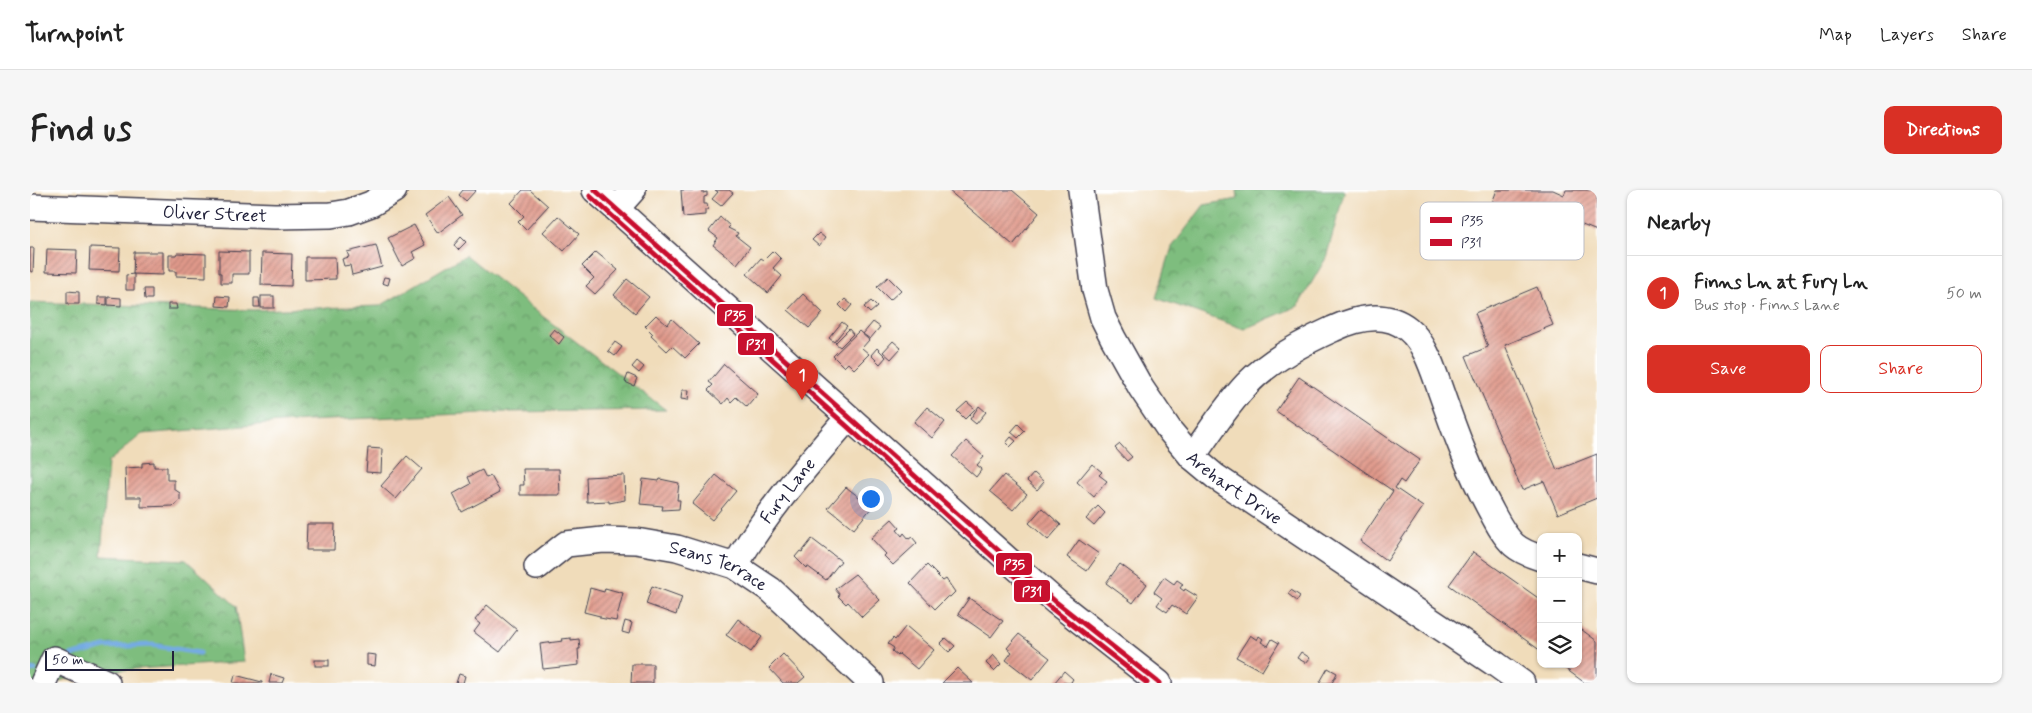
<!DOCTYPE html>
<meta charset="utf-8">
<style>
body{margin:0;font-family:Mynerve,sans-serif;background:#f6f6f6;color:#222}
.controls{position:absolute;right:15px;bottom:15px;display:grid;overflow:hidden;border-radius:10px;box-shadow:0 1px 4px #0004}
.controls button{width:45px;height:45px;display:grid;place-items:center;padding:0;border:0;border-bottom:1px solid #e0e0e0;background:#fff;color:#222;font:25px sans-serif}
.scale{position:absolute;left:15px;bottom:12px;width:129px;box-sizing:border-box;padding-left:5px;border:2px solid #22223b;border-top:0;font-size:14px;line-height:18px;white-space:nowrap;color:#22223b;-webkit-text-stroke:4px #fff;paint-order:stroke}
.you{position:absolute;left:840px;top:308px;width:18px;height:18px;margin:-12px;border:4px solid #fff;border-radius:50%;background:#1a73e8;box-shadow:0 0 0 8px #1a73e833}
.badge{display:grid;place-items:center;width:32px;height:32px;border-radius:50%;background:#d93025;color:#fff;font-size:16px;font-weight:700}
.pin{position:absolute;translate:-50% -41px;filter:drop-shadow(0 1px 2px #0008)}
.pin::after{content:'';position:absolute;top:26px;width:18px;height:15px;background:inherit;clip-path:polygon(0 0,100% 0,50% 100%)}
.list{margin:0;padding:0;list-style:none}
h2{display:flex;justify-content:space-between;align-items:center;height:65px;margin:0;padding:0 20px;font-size:21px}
h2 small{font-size:16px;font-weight:400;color:#767676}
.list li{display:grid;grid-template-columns:32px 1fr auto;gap:15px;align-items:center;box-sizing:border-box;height:75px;padding:0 20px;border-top:1px solid #e0e0e0}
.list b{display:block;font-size:19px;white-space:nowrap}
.list p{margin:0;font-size:16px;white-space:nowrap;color:#767676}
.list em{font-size:16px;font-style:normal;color:#767676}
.actions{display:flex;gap:10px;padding:15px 20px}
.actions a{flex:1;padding:11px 0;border:1px solid #d93025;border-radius:10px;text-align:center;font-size:18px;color:#d93025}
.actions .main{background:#d93025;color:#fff}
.icon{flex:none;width:28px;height:28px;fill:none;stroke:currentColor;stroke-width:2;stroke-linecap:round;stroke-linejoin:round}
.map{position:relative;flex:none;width:1567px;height:493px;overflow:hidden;border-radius:10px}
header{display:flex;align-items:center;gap:30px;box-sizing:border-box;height:70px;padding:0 25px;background:#fff;border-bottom:1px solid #e0e0e0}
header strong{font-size:24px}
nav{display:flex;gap:28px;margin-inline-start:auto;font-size:18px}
.intro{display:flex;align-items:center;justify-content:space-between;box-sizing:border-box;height:120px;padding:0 30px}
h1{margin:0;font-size:35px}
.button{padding:12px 22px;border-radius:10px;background:#d93025;color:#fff;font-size:18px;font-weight:700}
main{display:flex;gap:30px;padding:0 30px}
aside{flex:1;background:#fff;border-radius:10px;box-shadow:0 1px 4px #0004}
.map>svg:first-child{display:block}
.forest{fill:url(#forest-crowns);stroke:#50705c}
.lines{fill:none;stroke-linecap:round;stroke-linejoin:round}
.stream{stroke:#74abe3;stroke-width:5}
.building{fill:url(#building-hatch)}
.minor-casing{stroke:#413e4e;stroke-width:28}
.minor{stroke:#fff;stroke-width:25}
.bus-1-casing{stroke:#fff;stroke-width:9}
.bus-2-casing{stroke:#fff;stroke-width:9}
.bus-1{stroke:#c8102e;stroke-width:5}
.bus-2{stroke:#c8102e;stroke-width:5}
.labels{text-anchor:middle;stroke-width:4.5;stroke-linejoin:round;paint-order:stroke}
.street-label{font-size:18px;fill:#22223b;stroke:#fff}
.key{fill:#fff;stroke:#bdbdc4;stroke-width:1}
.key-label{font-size:14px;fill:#22223b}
.line-badge{stroke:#fff;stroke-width:2}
.badge-label{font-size:14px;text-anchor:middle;font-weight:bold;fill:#fff}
</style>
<header>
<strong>Turnpoint</strong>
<nav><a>Map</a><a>Layers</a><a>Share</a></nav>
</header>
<div class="intro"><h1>Find us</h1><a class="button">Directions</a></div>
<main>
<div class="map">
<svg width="1567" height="493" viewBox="0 0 1567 493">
<defs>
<pattern id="forest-crowns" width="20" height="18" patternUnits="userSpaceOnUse" patternTransform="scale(1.25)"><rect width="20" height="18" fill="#7ebd7e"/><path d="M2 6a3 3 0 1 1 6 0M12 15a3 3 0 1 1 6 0" fill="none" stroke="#679968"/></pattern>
<pattern id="building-hatch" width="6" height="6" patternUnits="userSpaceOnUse" patternTransform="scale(1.25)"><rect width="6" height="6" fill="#e0998a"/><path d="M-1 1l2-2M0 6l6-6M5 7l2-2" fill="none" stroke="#b57c72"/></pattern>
</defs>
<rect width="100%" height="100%" fill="#fff"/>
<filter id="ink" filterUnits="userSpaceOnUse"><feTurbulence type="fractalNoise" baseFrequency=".02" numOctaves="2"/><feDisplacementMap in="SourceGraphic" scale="10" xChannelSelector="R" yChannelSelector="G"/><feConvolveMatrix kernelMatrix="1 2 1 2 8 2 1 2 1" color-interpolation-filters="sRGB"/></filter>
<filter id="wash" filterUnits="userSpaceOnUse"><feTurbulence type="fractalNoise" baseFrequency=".0096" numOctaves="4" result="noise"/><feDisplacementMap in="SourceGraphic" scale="20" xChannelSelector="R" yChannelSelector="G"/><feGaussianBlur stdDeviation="1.12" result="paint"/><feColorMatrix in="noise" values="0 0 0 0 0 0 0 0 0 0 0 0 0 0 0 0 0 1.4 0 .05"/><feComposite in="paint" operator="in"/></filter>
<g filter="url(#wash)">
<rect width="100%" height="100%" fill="#f0dcba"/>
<g class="forest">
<polygon points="1207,0 1314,0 1314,3 1296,68 1268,116 1214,139 1126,108 1142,57 1174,15 1208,9"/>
<polygon points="436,65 511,125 636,220 476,222 276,231 112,244 78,272 71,366 156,370 206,416 214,472 59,482 23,493 0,493 0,112 223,120 350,116"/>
</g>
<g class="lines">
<g class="stream">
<polyline points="40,466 75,457 122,455 169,463"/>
<polyline points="0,481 5,480"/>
</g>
</g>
<g id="blocks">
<g class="building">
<polygon points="433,0 446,0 436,11 429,5"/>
<polygon points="493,0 500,0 518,16 496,40 488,32 494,26 481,13"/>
<polygon points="651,0 673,0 673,3 677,2 677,6 674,7 674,14 677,14 678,20 675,20 675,25 653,27"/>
<polygon points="685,0 699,0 703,3 691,16 682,9 688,2"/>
<polygon points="918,0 982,0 1009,23 983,55"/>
<polygon points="1467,0 1523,0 1534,5 1536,0 1567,0 1567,41 1530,26 1522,44 1460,18"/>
<polygon points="419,7 432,25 408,43 395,25"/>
<polygon points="528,26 549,44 534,61 513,42"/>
<polygon points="690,27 700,36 698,38 708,43 706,46 720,57 707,74 683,55 688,48 679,41"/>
<polygon points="384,35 395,55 382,62 386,68 372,76 358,48"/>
<polygon points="789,43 795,48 789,56 782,50"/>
<polygon points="431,47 436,52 428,60 424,55"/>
<polygon points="346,55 352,77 322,85 320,75 314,76 312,69 319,67 317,62"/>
<polygon points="60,57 90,58 89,81 59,80"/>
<polygon points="0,58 4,58 3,82 0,81"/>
<polygon points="17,59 47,60 46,83 16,82"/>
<polygon points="189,61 219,62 219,84 202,84 202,93 191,93 191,83 189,83"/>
<polygon points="743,61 751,69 743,78 752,86 738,103 717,84 731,68 734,70"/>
<polygon points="104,62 133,62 133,85 103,84"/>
<polygon points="566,62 588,80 565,104 556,96 564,88 552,76"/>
<polygon points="147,63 176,64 176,87 146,86 146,81 139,81 139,65 146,65"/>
<polygon points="232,63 262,64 261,96 231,95"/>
<polygon points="275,67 305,67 306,89 275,90"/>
<polygon points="104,84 104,100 96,100 96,85"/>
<polygon points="354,87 360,88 358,95 352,93"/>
<polygon points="858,87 871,100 860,110 847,97"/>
<polygon points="597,89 619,107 605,123 584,105"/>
<polygon points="1507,97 1523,135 1475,155 1527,280 1567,264 1567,308 1528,324 1514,291 1492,300 1436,166 1458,157 1445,123"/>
<polygon points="114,99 122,99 122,109 115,109"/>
<polygon points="37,101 49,102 49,114 37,114"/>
<polygon points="773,104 793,123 779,138 758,120"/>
<polygon points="187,106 200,107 199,117 186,116"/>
<rect x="231" y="106" width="13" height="12"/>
<polygon points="68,107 77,107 77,115 68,114"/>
<polygon points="78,107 91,108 91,116 78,115"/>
<polygon points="224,108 229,108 230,117 224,117"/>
<polygon points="815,109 822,115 816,122 809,115"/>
<polygon points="841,111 847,117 840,123 834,117"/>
<polygon points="138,114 146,114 147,119 138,119"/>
<polygon points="626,125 637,135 642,129 669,154 655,168 642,156 637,161 621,146 623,144 615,136"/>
<polygon points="812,132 817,136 804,152 799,148"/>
<polygon points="843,132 850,137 840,149 833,144"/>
<polygon points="524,139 534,147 529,154 519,145"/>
<polygon points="819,139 823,144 810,157 805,153"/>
<polygon points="829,141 839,150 832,158 839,164 824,179 818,173 814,177 803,166"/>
<polygon points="863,151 871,158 861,169 853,162"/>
<polygon points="585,152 592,157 585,166 578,161"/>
<polygon points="847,158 856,167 850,174 841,165"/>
<polygon points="607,171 614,177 609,183 602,177"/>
<polygon points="694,174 728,204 717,217 706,207 701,212 698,208 693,214 678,200 683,195 679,192"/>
<polygon points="598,184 607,188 604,196 595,192"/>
<polygon points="1269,187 1390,270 1374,293 1370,290 1365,298 1393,317 1357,371 1330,351 1363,301 1246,221"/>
<polygon points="652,200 659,200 658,210 651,209"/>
<polygon points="937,212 945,219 935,229 927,221"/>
<polygon points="949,216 956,222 946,234 940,229"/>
<polygon points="897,217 915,232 902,248 884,232"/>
<polygon points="988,234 995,241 988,248 981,242"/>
<polygon points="981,247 986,251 980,257 976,253"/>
<polygon points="936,251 954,267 947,275 952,279 946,287 922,266"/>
<polygon points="1090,254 1102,267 1097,271 1085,258"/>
<polygon points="338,258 352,259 351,283 336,282"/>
<polygon points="377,266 392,279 366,309 351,296"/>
<polygon points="124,272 124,277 137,277 137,290 144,290 144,299 150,303 150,310 143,316 111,317 111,307 96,307 95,278 112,277 112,273"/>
<polygon points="1062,274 1072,282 1069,285 1077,291 1064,307 1047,292"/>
<polygon points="493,279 529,279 530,305 490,305 490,295 494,295"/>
<polygon points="452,280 456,288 461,286 470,302 432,322 423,304 441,294 438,287"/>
<polygon points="1004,283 1014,292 1007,300 997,291"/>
<polygon points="594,285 595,310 579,313 579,311 557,312 556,287"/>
<polygon points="686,285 706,301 682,330 662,314"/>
<polygon points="974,285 997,304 983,320 960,301"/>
<polygon points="613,289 629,291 630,289 649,293 647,310 650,310 649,319 632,320 633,316 610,314"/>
<polygon points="816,297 842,317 824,339 798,318"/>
<polygon points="1068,316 1075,323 1064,336 1056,329"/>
<polygon points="1012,318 1031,335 1018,350 999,333"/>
<polygon points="862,329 870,338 867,340 872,346 874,343 879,349 882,347 887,353 863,375 854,366 856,364 841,348"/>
<polygon points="277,334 305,334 304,360 276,360"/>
<polygon points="782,349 811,371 796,390 777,376 776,378 765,367 770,361 772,362"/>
<polygon points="1049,350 1069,364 1057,381 1037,367"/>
<polygon points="1443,362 1511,410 1511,461 1419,395"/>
<polygon points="1090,374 1117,394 1103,413 1076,393"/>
<polygon points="897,375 913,391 916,389 925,402 920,407 918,406 905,419 880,393"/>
<polygon points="825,384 850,410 832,427 818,412 816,414 808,406 810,405 805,399"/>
<polygon points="1134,387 1144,394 1147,390 1153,394 1150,398 1154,401 1155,399 1168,407 1156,424 1142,415 1137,422 1127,415 1132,408 1124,402"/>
<polygon points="622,396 652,407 646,425 616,414"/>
<polygon points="560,398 574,402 575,398 593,403 586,431 570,428 570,426 554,422"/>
<polygon points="1261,400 1270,406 1267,411 1258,404"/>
<polygon points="939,408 973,431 961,447 928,424"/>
<polygon points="457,415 487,440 470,462 444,442 450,434 445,430"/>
<polygon points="708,429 732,447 721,462 696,445"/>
<polygon points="595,431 602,433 599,444 592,442"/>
<polygon points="876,436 904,460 887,479 869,464 868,466 862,461 864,458 858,454 863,448 865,450"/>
<polygon points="1548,437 1567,451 1567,493 1555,493 1529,474 1548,474"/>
<polygon points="989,444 1020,468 1002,490 976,470 982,462 977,458"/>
<polygon points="1220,445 1227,450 1229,446 1233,449 1231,452 1238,456 1242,449 1249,453 1232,481 1206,467"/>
<polygon points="541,448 541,450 549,449 550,459 548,459 549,475 513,479 510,454 533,451 532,449"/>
<polygon points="916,448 925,456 919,462 910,454"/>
<polygon points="1271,462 1280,468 1276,473 1267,468"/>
<polygon points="337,464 346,465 345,476 337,475"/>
<polygon points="753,464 775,487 768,493 753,493 739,478"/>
<polygon points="963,465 971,474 964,481 956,473"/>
<rect x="285" y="470" width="14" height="6"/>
<polygon points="602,474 623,474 623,493 601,493"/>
<polygon points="927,478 943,493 912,493"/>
<polygon points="1298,478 1307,483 1302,493 1292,493 1290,492"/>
<polygon points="1034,481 1043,489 1041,492 1042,493 1024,493"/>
<polygon points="241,484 254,488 252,493 239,493"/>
<polygon points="429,484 435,486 433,493 426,493"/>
<polygon points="205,485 232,492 232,493 203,493"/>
</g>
</g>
</g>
<g filter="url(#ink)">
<use href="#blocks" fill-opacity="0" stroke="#413e4e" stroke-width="1"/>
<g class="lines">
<g class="minor-casing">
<g id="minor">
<polyline points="565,0 978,370 1026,412 1129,493"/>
<path id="s1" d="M1051 0 1065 100 1073 128 1083 148 1111 198 1140 241 1162 267 1186 287 1467 475 1492 493"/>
<path id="s2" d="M0 17 245 26 301 25 319 22 341 14 364 0"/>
<polyline points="587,18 603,0"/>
<path d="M1162 267C1180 242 1196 216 1217 194 1239 171 1274 152 1303 139 1326 128 1356 121 1378 139 1396 154 1403 180 1411 202 1425 242 1439 280 1459 317 1466 330 1473 345 1484 355 1492 362 1501 365 1511 368"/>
<path id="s3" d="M705 376C736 322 777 275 818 228"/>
<polyline points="1548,376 1567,381"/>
<path id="s4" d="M507 377 536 354 573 350 606 351 647 358 705 376 741 400 841 493"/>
<polyline points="13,493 24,469 77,493"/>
</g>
</g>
<use href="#minor" class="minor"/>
<g class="bus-1-casing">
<polyline id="bus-1" points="565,0 1026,412 1129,493"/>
</g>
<g class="bus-2-casing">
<polyline id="bus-2" points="560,6 973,376 1021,418 1117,493"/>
</g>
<use href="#bus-1" class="bus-1"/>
<use href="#bus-2" class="bus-2"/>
</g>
</g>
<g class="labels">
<g class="street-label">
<text dy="6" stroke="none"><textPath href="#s2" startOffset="185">Oliver Street</textPath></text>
<text dy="6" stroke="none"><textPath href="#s1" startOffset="348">Arehart Drive</textPath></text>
<text dy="6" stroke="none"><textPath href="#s3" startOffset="92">Fury Lane</textPath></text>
<text dy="6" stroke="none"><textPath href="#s4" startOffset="194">Seans Terrace</textPath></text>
</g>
</g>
<rect x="1390" y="12" width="164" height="58" rx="8" class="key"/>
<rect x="1400" y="27" width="22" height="6" fill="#c8102e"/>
<rect x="1400" y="49" width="22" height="7" fill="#c8102e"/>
<g class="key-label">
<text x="1431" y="35">P35</text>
<text x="1431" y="57">P31</text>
</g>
<g class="line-badge">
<rect x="686" y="113" width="38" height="24" rx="5" fill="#c8102e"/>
<rect x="707" y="142" width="38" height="24" rx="5" fill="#c8102e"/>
<rect x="965" y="362" width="38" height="24" rx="5" fill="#c8102e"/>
<rect x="983" y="389" width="38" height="24" rx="5" fill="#c8102e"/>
</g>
<g class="badge-label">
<text x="705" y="130">P35</text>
<text x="726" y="159">P31</text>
<text x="984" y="379">P35</text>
<text x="1002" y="406">P31</text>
</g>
</svg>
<div class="controls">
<button>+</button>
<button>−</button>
<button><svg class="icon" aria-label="layers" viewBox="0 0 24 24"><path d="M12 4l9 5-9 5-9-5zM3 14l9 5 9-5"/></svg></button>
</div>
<div class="scale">50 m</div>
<div class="you"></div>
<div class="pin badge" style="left:772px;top:210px">1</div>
</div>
<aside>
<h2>Nearby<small></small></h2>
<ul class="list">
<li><span class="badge">1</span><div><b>Finns Ln at Fury Ln</b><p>Bus stop · Finns Lane</p></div><em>50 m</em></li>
</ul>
<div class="actions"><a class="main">Save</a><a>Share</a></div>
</aside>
</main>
